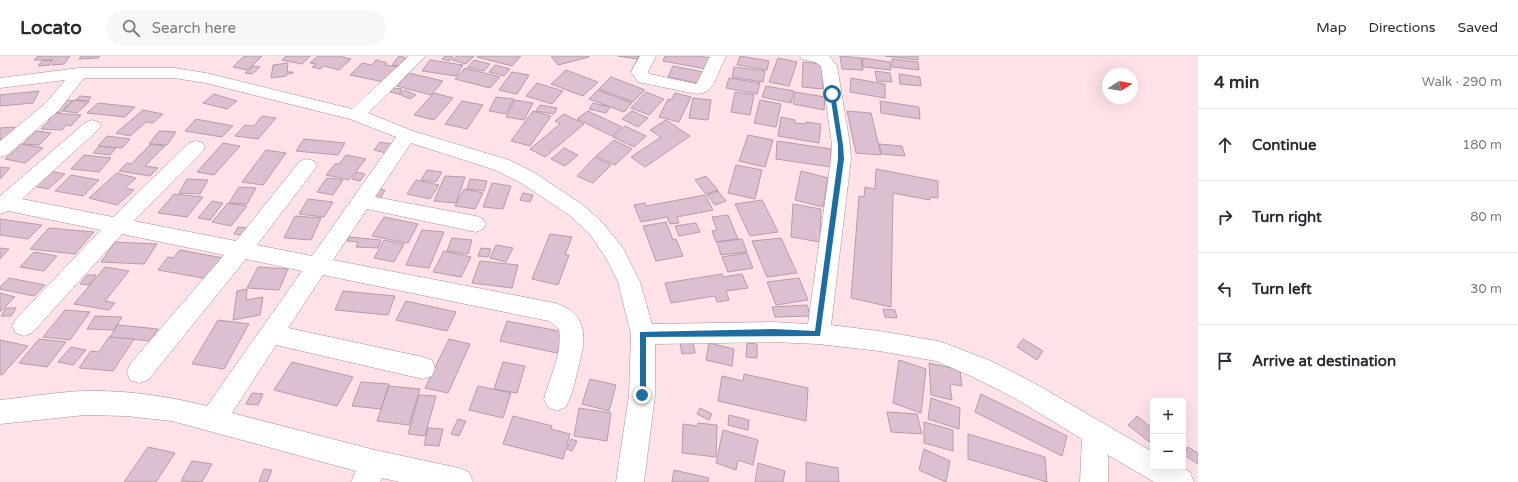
<!DOCTYPE html>
<meta charset="utf-8">
<style>
body{margin:0;font-family:"Varela Round",sans-serif;background:#f7f7f7;color:#2b2b33}
.controls{position:absolute;right:12px;bottom:12px;display:grid;overflow:hidden;border-radius:4px;box-shadow:0 4px 16px #0002}
.controls button{width:36px;height:36px;display:grid;place-items:center;padding:0;border:0;border-bottom:1px solid #e1e1e2;background:#fff;color:#2b2b33;font:20px sans-serif}
.compass{position:absolute;left:1102px;top:12px;width:36px;height:36px;border-radius:50%;background:#fff;box-shadow:0 4px 16px #0002;rotate:79deg}
.stop{position:absolute;width:12px;height:12px;margin:-9px;border:3px solid #1f6da0;border-radius:50%;background:#fff}
.stop.end{background:#1f6da0;border-color:#fff;box-shadow:0 1px 4px #0008}
.list{margin:0;padding:0;list-style:none}
h2{display:flex;justify-content:space-between;align-items:center;height:52px;margin:0;padding:0 16px;font-size:17px}
h2 small{font-size:13px;font-weight:400;color:#7c7c81}
.list li{display:grid;grid-template-columns:26px 1fr auto;gap:12px;align-items:center;box-sizing:border-box;height:72px;padding:0 16px;border-top:1px solid #e1e1e2}
.list b{display:block;font-size:15px;white-space:nowrap}
.list em{font-size:13px;font-style:normal;color:#7c7c81}
.icon{flex:none;width:22px;height:22px;fill:none;stroke:currentColor;stroke-width:2;stroke-linecap:round;stroke-linejoin:round}
.map{position:relative;flex:none;width:1198px;height:426px;overflow:hidden}
header{display:flex;align-items:center;gap:24px;box-sizing:border-box;height:56px;padding:0 20px;background:#fff;border-bottom:1px solid #e1e1e2}
header strong{font-size:19px}
nav{display:flex;gap:22px;margin-inline-start:auto;font-size:14px}
.search{width:280px;height:36px;background:#f7f7f7;display:flex;align-items:center;gap:10px;box-sizing:border-box;padding:0 14px;border-radius:22px;color:#7c7c81;font-size:15px}
main{display:flex}
aside{flex:1;background:#fff}
.map>svg:first-child{display:block}
.building{fill:#dcc0d1;stroke:#b69bab}
.lines{fill:none;stroke-linecap:round;stroke-linejoin:round}
.minor-casing{stroke:#ad8e93;stroke-width:1}
.minor{fill:#fff;fill-rule:evenodd}
.route{fill:#1f6da0}
</style>
<header>
<strong>Locato</strong>
<div class="search"><svg class="icon" aria-label="search" viewBox="0 0 24 24"><circle cx="10" cy="10" r="6"/><path d="M15 15l6 6"/></svg>Search here</div>
<nav><a>Map</a><a>Directions</a><a>Saved</a></nav>
</header>
<main>
<div class="map">
<svg width="1198" height="426" viewBox="0 0 1198 426">
<rect width="100%" height="100%" fill="#fee2e7"/>
<g class="building">
<polygon points="38,0 57,0 53,4 34,4"/>
<polygon points="59,0 70,0 64,8 52,9"/>
<polygon points="81,0 100,0 98,2 79,3"/>
<polygon points="244,0 262,0 248,14 233,11"/>
<polygon points="286,0 310,0 302,8 282,4"/>
<polygon points="318,0 338,0 351,3 339,14 324,10 320,13 312,11 316,8 310,7"/>
<polygon points="399,0 406,2 399,10 392,9"/>
<polygon points="445,0 450,0 453,1 449,5 442,3"/>
<polygon points="457,0 474,0 466,8 452,4"/>
<polygon points="478,0 521,0 512,10 477,1"/>
<polygon points="551,0 589,0 589,1 558,9"/>
<polygon points="618,0 639,0 637,3"/>
<polygon points="665,0 699,0 710,2 706,13 663,5"/>
<polygon points="740,0 769,5 767,14 737,9"/>
<polygon points="840,0 861,2 863,14 842,13"/>
<polygon points="885,0 918,0 918,4"/>
<polygon points="778,2 797,6 789,30 769,26"/>
<polygon points="862,2 890,6 891,14 863,11"/>
<polygon points="892,3 918,6 919,14 892,11"/>
<polygon points="53,4 50,9 38,10 42,5"/>
<polygon points="376,4 387,7 385,9 398,11 384,26 350,19 362,7 372,9"/>
<polygon points="430,4 463,9 456,20 422,15"/>
<polygon points="474,4 490,8 484,15 468,11"/>
<polygon points="803,6 822,8 823,33 802,31"/>
<polygon points="288,7 287,16 293,16 293,17 287,18 286,20 271,22 273,9"/>
<polygon points="495,9 510,13 504,20 489,16"/>
<polygon points="253,10 260,11 252,18 245,17"/>
<polygon points="673,10 703,16 698,27 668,21"/>
<polygon points="734,11 765,15 763,26 732,21"/>
<polygon points="465,12 500,21 490,32 455,23"/>
<polygon points="566,14 598,26 583,40 551,28"/>
<polygon points="875,15 890,17 892,26 877,25"/>
<polygon points="512,16 529,19 517,38 499,34"/>
<polygon points="409,17 443,25 431,39 397,30"/>
<polygon points="899,18 920,21 921,30 900,28"/>
<polygon points="611,21 645,34 633,46 599,33"/>
<polygon points="729,22 760,27 757,38 726,32"/>
<polygon points="851,22 885,28 885,42 850,36"/>
<polygon points="537,27 563,35 552,48 526,40"/>
<polygon points="766,30 794,35 791,47 762,41"/>
<polygon points="393,32 402,33 399,38 390,36"/>
<polygon points="405,34 416,39 410,43 399,38"/>
<polygon points="598,34 632,47 624,56 589,43"/>
<polygon points="39,35 33,47 0,50 0,39"/>
<polygon points="646,36 664,43 649,59 631,52"/>
<polygon points="735,36 754,39 750,59 731,56"/>
<polygon points="795,36 825,41 824,54 793,48"/>
<polygon points="434,37 453,42 434,64 414,59"/>
<polygon points="675,37 691,41 679,66 659,61 668,43 671,44"/>
<polygon points="214,38 237,45 227,53 203,47"/>
<polygon points="80,40 91,41 88,45 76,44"/>
<polygon points="496,41 514,43 506,58 489,55"/>
<polygon points="693,42 711,44 708,64 689,62"/>
<polygon points="65,44 73,45 60,57 51,55"/>
<polygon points="74,44 89,46 77,57 63,55"/>
<polygon points="515,44 533,47 524,64 506,61"/>
<polygon points="760,44 781,48 776,71 754,67"/>
<polygon points="462,45 483,49 467,73 445,68"/>
<polygon points="880,45 919,51 920,63 881,57"/>
<polygon points="98,47 135,51 125,61 87,57"/>
<polygon points="593,47 610,51 606,57 589,53"/>
<polygon points="540,49 557,52 554,58 536,55"/>
<polygon points="143,54 163,58 153,67 146,66 130,80 116,77"/>
<polygon points="533,55 551,60 530,90 511,85"/>
<polygon points="588,55 622,71 612,80 577,63"/>
<polygon points="632,55 648,62 638,71 622,63"/>
<polygon points="847,55 871,57 881,99 856,97"/>
<polygon points="51,57 81,59 71,70 66,69 62,74 41,73 50,64 45,63"/>
<polygon points="564,58 584,68 545,101 530,93 560,68 555,65"/>
<polygon points="262,60 276,62 258,83 235,80 245,69 254,70"/>
<polygon points="781,61 795,64 795,67 806,68 806,66 821,68 819,87 778,80"/>
<polygon points="196,63 233,70 222,81 185,75"/>
<polygon points="666,64 690,80 645,111 631,101 661,81 650,74"/>
<polygon points="625,70 646,80 634,91 613,81"/>
<polygon points="15,71 7,83 0,84 0,72"/>
<polygon points="36,75 51,77 39,89 23,88"/>
<polygon points="159,75 176,76 167,89 149,88"/>
<polygon points="748,79 773,84 765,111 739,105"/>
<polygon points="107,80 130,83 122,92 98,90"/>
<polygon points="304,83 345,87 338,99 296,95"/>
<polygon points="614,84 632,93 615,109 596,100"/>
<polygon points="777,85 831,93 831,111 776,103"/>
<polygon points="380,86 392,88 386,97 374,94"/>
<polygon points="223,87 240,90 214,119 197,116"/>
<polygon points="22,88 43,92 25,107 5,103"/>
<polygon points="151,88 165,90 145,110 158,112 150,120 119,115 127,107 131,108"/>
<polygon points="879,88 902,90 905,100 882,98"/>
<polygon points="99,90 116,92 110,99 93,97"/>
<polygon points="564,92 578,99 565,110 551,103"/>
<polygon points="266,94 286,97 263,129 242,126"/>
<polygon points="84,99 111,102 99,116 71,113"/>
<polygon points="346,99 366,103 349,124 326,119 335,108 339,108"/>
<polygon points="595,101 611,109 593,127 577,120"/>
<polygon points="736,109 762,114 755,143 728,137"/>
<polygon points="0,111 10,112 0,123"/>
<polygon points="876,113 938,125 938,142 930,141 930,144 893,137 891,251 851,242 859,140 864,141 865,131 875,133"/>
<polygon points="427,114 442,116 436,126 421,124"/>
<polygon points="50,115 65,118 48,133 33,130"/>
<polygon points="801,115 828,122 823,151 795,144"/>
<polygon points="357,116 365,118 360,125 352,123"/>
<polygon points="117,117 136,122 125,132 134,134 117,149 89,142"/>
<polygon points="71,119 99,124 83,140 55,135"/>
<polygon points="445,120 465,121 456,147 434,145"/>
<polygon points="706,120 718,134 706,138 695,124"/>
<polygon points="327,122 343,124 333,139 317,136"/>
<polygon points="187,123 208,124 200,138 179,137"/>
<polygon points="470,123 487,125 484,135 467,133"/>
<polygon points="416,124 439,129 430,143 407,138"/>
<polygon points="492,127 511,130 503,153 483,151"/>
<polygon points="239,131 256,132 247,148 229,147"/>
<polygon points="379,133 385,134 380,143 374,142"/>
<polygon points="464,133 483,137 475,153 455,150"/>
<polygon points="718,135 726,145 715,149 707,139"/>
<polygon points="523,137 533,139 530,146 520,144"/>
<polygon points="174,138 203,141 187,161 158,157"/>
<polygon points="705,139 713,154 677,161 679,167 670,168 667,161 641,166 634,149 645,147 646,150"/>
<polygon points="308,143 333,146 324,161 299,158"/>
<polygon points="762,144 778,176 750,180 735,148"/>
<polygon points="212,145 223,147 210,164 198,162"/>
<polygon points="228,147 247,150 231,170 212,166"/>
<polygon points="793,148 821,153 820,186 791,181"/>
<polygon points="728,159 738,183 716,186 712,175 717,174 712,161"/>
<polygon points="295,160 321,162 311,184 284,182"/>
<polygon points="384,161 418,168 408,187 372,180"/>
<polygon points="0,163 42,169 28,183 0,179"/>
<polygon points="666,166 673,184 676,183 683,200 656,205 643,170"/>
<polygon points="696,167 700,176 679,180 675,170"/>
<polygon points="238,171 247,172 242,179 234,178"/>
<polygon points="49,172 94,176 75,198 30,193"/>
<polygon points="422,174 444,176 429,212 406,209"/>
<polygon points="550,178 572,181 565,199 569,199 558,229 532,223"/>
<polygon points="349,181 381,184 378,192 356,191 358,186 347,185"/>
<polygon points="452,182 472,184 468,198 447,195"/>
<polygon points="781,182 797,217 767,221 752,185"/>
<polygon points="742,183 747,196 721,199 717,186"/>
<polygon points="384,184 404,188 394,206 374,202"/>
<polygon points="115,186 157,188 144,208 101,206"/>
<polygon points="496,189 513,192 506,206 490,202"/>
<polygon points="0,192 9,193 0,203"/>
<polygon points="481,192 491,193 488,201 478,200"/>
<polygon points="180,194 223,202 208,223 158,214 168,201 173,202"/>
<polygon points="444,195 471,201 461,221 433,216"/>
<polygon points="34,196 57,200 44,215 20,211"/>
<polygon points="747,197 753,212 728,216 722,201"/>
<polygon points="480,205 518,209 512,232 472,227"/>
<polygon points="105,211 129,215 105,245 115,247 109,254 74,248"/>
<polygon points="258,211 288,213 279,234 247,232"/>
<polygon points="722,218 723,221 742,218 748,232 726,235 729,244 717,246 715,240 671,247 665,227"/>
<polygon points="87,219 96,219 89,229 80,228"/>
<polygon points="9,222 45,229 34,240 0,233 0,231"/>
<polygon points="799,222 808,244 776,249 767,226"/>
<polygon points="247,233 246,244 263,241 260,259 233,264 237,235"/>
<polygon points="343,235 395,240 388,259 335,254"/>
<polygon points="0,237 15,241 0,256"/>
<polygon points="406,245 456,256 447,275 396,264"/>
<polygon points="807,249 811,260 775,261 772,251"/>
<polygon points="6,252 16,252 11,260 1,260"/>
<polygon points="883,253 895,254 897,262 885,261"/>
<polygon points="65,254 90,256 70,284 43,281"/>
<polygon points="95,260 122,261 114,274 87,273"/>
<polygon points="218,264 249,268 224,313 192,308"/>
<polygon points="507,265 564,276 557,297 500,285"/>
<polygon points="118,269 158,273 150,285 110,281"/>
<polygon points="109,281 134,283 113,315 79,312 91,295 99,296"/>
<polygon points="39,283 66,286 47,311 19,307"/>
<polygon points="449,283 470,288 448,337 425,332"/>
<polygon points="1023,283 1043,295 1037,304 1017,291"/>
<polygon points="0,284 28,290 2,319 0,318"/>
<polygon points="693,286 695,297 682,298 680,287"/>
<polygon points="709,287 734,293 732,310 706,304"/>
<polygon points="747,287 757,288 757,302 746,301"/>
<polygon points="71,291 86,294 73,309 58,306"/>
<polygon points="899,304 926,313 921,357 893,347"/>
<polygon points="292,306 353,321 337,350 274,334"/>
<polygon points="503,306 525,310 517,337 494,333"/>
<polygon points="929,307 960,314 962,330 950,328 952,344 931,339"/>
<polygon points="744,318 808,332 806,365 718,345 722,320 743,325"/>
<polygon points="590,323 616,329 609,355 582,348"/>
<polygon points="361,326 389,328 381,353 352,350"/>
<polygon points="389,330 420,333 409,369 377,365"/>
<polygon points="478,330 511,337 503,362 469,354"/>
<polygon points="252,337 263,338 258,349 246,348"/>
<polygon points="981,338 1067,380 1062,400 975,356"/>
<polygon points="419,339 436,340 425,380 408,378"/>
<polygon points="931,342 960,352 959,373 928,363"/>
<polygon points="579,352 611,357 607,385 574,380"/>
<polygon points="700,352 712,358 709,364 697,358"/>
<polygon points="887,356 917,358 922,378 891,376"/>
<polygon points="729,359 749,364 748,374 728,369"/>
<polygon points="513,360 552,370 551,373 570,378 563,403 503,388"/>
<polygon points="1137,360 1153,373 1152,388 1128,369"/>
<polygon points="458,363 466,365 459,380 451,378"/>
<polygon points="924,366 953,374 953,395 924,387"/>
<polygon points="698,367 717,369 716,401 682,397 683,368 698,370"/>
<polygon points="428,372 443,373 439,390 424,389"/>
<polygon points="723,374 758,384 753,409 738,404 736,414 716,407"/>
<polygon points="968,378 1045,401 1047,426 968,403"/>
<polygon points="571,383 577,385 572,395 567,393"/>
<polygon points="148,391 175,397 156,426 124,426"/>
<polygon points="1188,391 1198,397 1198,408 1184,399"/>
<polygon points="924,393 950,405 946,426 919,414"/>
<polygon points="192,405 212,408 202,426 181,425"/>
<polygon points="806,406 838,412 839,426 806,426"/>
<polygon points="758,407 785,415 783,426 755,426"/>
<polygon points="264,413 272,414 267,426 259,426"/>
<polygon points="674,414 709,422 708,426 672,426"/>
</g>
<g class="lines">
<g class="minor-casing">
<g id="minor">
<path d="M409 0H426L368 57 413 75 509 104 535 117 583 149 603 167 623 192 640 226 652 268 773 266 808 268 831 103 832 89 821 10 815 6 802 3 800 0H829L837 10 850 89 851 103 831 269 879 275 938 285 947 288 991 305 1034 327 1153 396V411H1180L1190 416 1194 426H1154L1108 399V426H1080L1082 383 1016 343 973 321 936 305 879 295 818 288 773 286 655 288V339L644 426H616L629 339 631 278 618 226 606 202 589 177 569 159 521 127 495 114 411 87 375 141 476 160 483 163 486 168 483 173 476 176 367 153 333 204 555 247C590 259 586 283 578 313 575 326 572 339 566 351L557 355 548 351 544 343C550 321 563 296 559 273L549 265 323 219 288 272 423 301 432 304 435 312 432 320 423 323 276 289 232 357 375 394 459 412 469 416 473 426H400L382 422 380 426H351L356 415 172 365 126 360 85 359 0 368V344C28 341 57 336 85 335 126 334 167 340 207 350L302 215 246 203 148 324 139 327 130 324 127 316 130 308 224 199 122 178 32 277 24 280 16 277 12 270 16 263 101 174 8 155 0 158V140L86 66 92 64 98 66 101 70 98 74 22 143 113 161 189 87 196 85 203 87 205 91 203 95 134 165 236 185 300 105 307 103 314 105 317 110 257 189 312 200 396 81 350 63 206 27 174 22H84L59 54 7 99 0 101V85L47 46 65 24 0 32V22L79 12H174L206 17 352 53Z"/>
<polygon points="640,0 656,0 648,16 650,18 696,28 698,25 710,0 726,0 714,27 708,35 703,37 697,38 638,26 631,16"/>
</g>
</g>
<use href="#minor" class="minor"/>
</g>
<polygon class="route" points="832,36 835,38 843,89 844,103 820,280 646,281 646,339 642,342 640,341 640,276 773,273 815,275 838,103 838,89 830,38"/>
</svg>
<div class="controls">
<button>+</button>
<button>−</button>
</div>
<svg class="compass" viewBox="-18 -18 36 36"><path d="M0-13l5 13h-10z" fill="#e53935"/><path d="M0 13l5-13h-10z" fill="#7c7c81"/></svg>
<div class="stop" style="left:832px;top:38px"></div>
<div class="stop end" style="left:642px;top:339px"></div>
</div>
<aside>
<h2>4 min<small>Walk · 290 m</small></h2>
<ul class="list">
<li><svg class="icon" aria-label="ahead" viewBox="0 0 24 24"><path d="M12 20V5M6 11l6-6 6 6"/></svg><div><b>Continue</b></div><em>180 m</em></li>
<li><svg class="icon" aria-label="right" viewBox="0 0 24 24"><path d="M7 20v-9h11M14 6l5 5-5 5"/></svg><div><b>Turn right</b></div><em>80 m</em></li>
<li><svg class="icon" aria-label="left" viewBox="0 0 24 24"><path d="M17 20v-9H6M10 6l-5 5 5 5"/></svg><div><b>Turn left</b></div><em>30 m</em></li>
<li><svg class="icon" aria-label="arrive" viewBox="0 0 24 24"><path d="M6 21V4h12l-3 4 3 4H6"/></svg><div><b>Arrive at destination</b></div></li>
</ul>
</aside>
</main>
